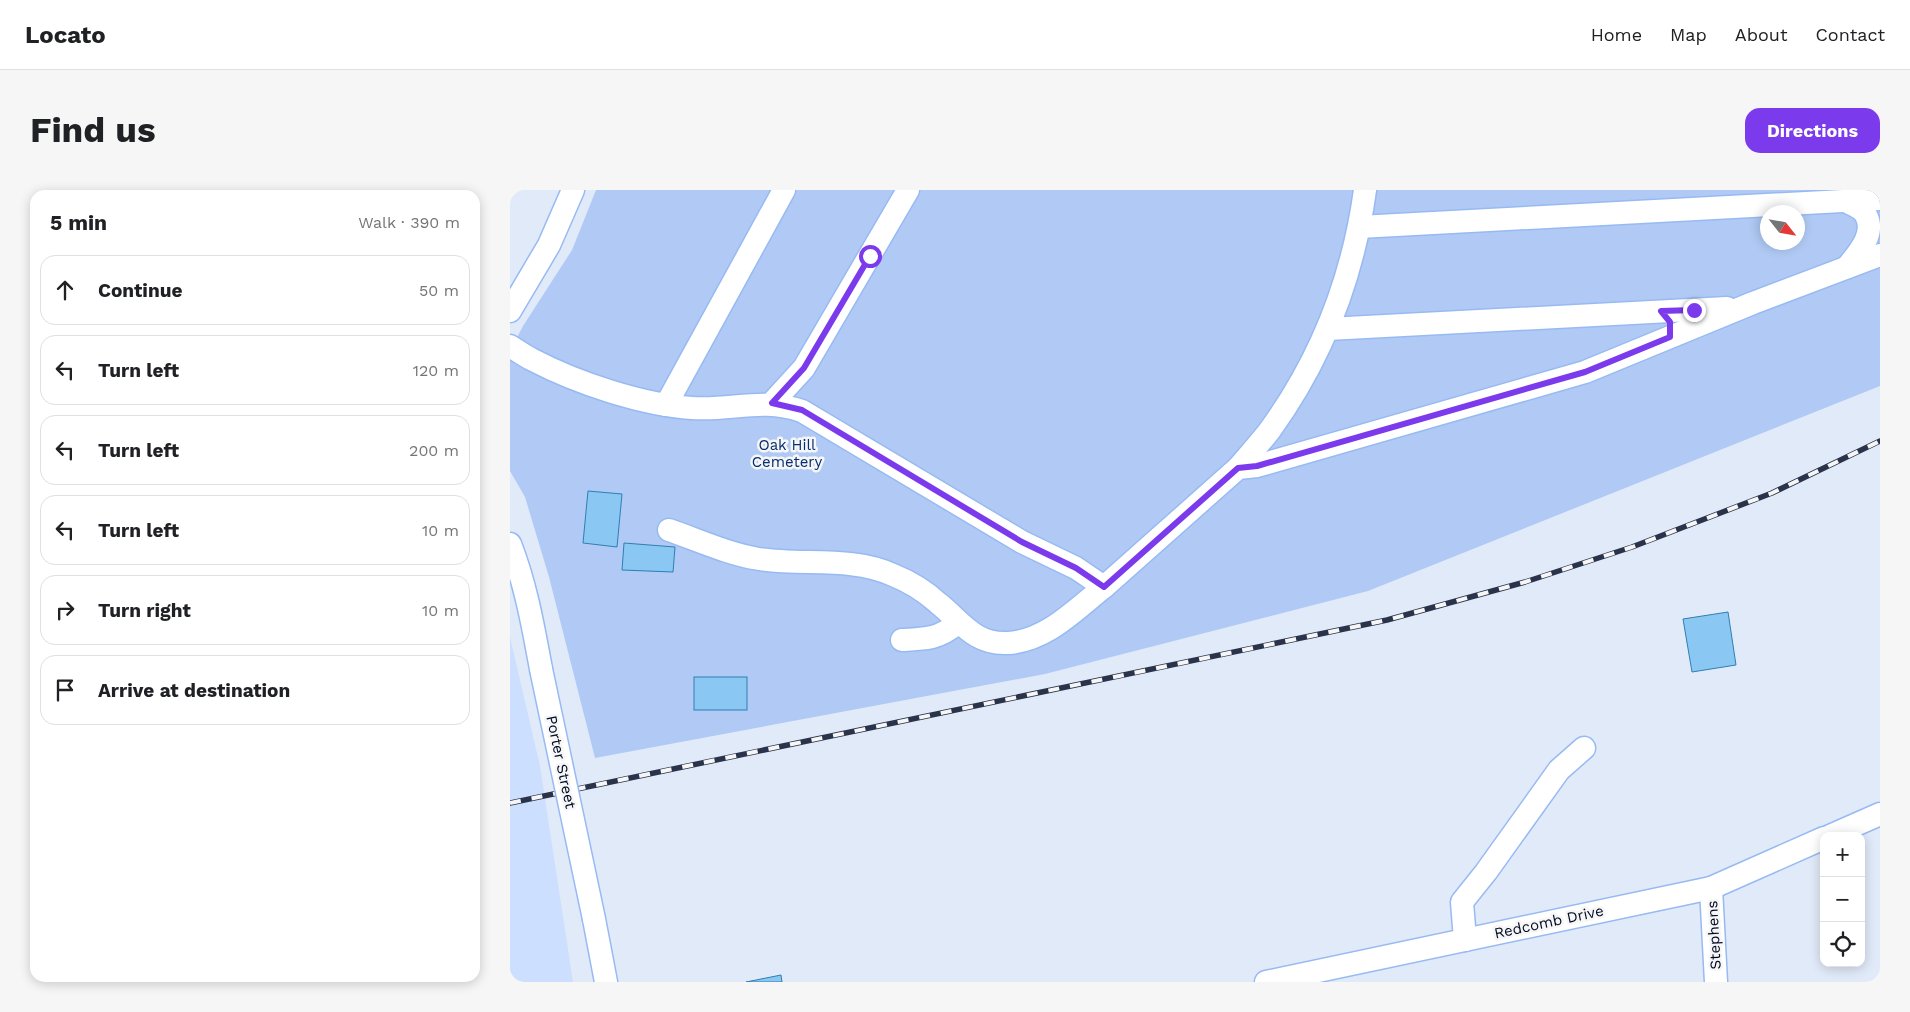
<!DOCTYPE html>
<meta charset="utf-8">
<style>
body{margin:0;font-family:"Work Sans",sans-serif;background:#f6f6f6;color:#202124}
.controls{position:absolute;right:15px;bottom:15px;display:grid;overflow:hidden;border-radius:10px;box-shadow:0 2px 12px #0003}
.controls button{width:45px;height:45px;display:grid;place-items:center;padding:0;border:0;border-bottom:1px solid #e0e0e0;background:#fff;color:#202124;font:25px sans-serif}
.compass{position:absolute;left:1250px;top:15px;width:45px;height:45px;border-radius:50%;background:#fff;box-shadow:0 2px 12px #0003;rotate:121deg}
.stop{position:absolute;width:15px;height:15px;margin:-11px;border:4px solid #7c3aed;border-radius:50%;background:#fff}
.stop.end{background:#7c3aed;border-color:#fff;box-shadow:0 1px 5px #0008}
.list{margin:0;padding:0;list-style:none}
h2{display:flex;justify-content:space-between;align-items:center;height:65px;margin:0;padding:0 20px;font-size:21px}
h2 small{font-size:16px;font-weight:400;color:#757577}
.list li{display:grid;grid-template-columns:32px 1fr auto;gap:15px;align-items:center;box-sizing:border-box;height:70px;margin:0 10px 10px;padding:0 10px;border:1px solid #e0e0e0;border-radius:15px}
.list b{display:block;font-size:19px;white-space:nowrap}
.list em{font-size:16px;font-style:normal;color:#757577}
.icon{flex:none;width:28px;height:28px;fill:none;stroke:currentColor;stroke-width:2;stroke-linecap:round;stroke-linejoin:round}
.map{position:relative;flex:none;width:1370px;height:792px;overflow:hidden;border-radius:15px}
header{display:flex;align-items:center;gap:30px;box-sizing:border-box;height:70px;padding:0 25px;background:#fff;border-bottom:1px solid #e0e0e0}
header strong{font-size:24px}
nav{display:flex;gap:28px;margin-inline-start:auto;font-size:18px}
.intro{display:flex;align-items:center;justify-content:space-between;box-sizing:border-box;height:120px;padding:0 30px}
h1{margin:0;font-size:35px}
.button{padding:12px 22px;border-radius:15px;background:#7c3aed;color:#fff;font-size:18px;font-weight:700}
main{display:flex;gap:30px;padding:0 30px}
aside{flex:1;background:#fff;border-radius:15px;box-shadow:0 2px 12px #0003}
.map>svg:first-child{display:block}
.built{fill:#ccdffe}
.green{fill:#b0caf5;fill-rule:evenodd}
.building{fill:#8ac8f3;stroke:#2e7fb2}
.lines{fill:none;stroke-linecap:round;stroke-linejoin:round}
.minor-casing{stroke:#98baf2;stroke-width:25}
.minor{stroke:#fff;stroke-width:22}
.rail-casing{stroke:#2a334a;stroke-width:5.5}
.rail{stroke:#f6f6f6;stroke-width:4;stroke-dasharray:11;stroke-linecap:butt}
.minor-bridge-casing{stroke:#98baf2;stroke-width:25;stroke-linecap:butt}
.minor-bridge{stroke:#fff;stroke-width:22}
.route{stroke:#7c3aed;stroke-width:6}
.labels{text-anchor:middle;stroke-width:5;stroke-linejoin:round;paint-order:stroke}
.park-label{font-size:15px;fill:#052f71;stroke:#f6f6f6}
.street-label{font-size:15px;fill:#010a23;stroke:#f6f6f6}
</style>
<header>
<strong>Locato</strong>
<nav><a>Home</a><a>Map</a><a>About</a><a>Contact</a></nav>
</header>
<div class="intro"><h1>Find us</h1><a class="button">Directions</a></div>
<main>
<aside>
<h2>5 min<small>Walk · 390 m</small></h2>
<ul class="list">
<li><svg class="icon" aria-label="ahead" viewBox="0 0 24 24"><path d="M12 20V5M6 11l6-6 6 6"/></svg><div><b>Continue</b></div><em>50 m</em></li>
<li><svg class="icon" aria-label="left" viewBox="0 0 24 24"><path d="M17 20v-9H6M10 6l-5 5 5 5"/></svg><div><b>Turn left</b></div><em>120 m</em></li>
<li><svg class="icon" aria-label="left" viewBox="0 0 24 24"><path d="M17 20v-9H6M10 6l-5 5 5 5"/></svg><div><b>Turn left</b></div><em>200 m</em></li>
<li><svg class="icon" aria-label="left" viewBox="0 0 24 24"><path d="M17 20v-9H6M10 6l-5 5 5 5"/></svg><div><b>Turn left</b></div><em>10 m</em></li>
<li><svg class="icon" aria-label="right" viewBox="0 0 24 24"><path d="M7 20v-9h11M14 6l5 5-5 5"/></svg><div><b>Turn right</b></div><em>10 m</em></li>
<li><svg class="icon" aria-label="arrive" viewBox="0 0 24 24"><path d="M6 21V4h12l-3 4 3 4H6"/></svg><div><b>Arrive at destination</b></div></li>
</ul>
</aside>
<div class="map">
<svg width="1370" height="792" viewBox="0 0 1370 792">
<rect width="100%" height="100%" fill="#e1eaf9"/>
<polygon class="built" points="0,447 30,576 63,792 0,792"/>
<path class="green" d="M86 0H1370V196L858 401 535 484 85 568 39 387 15 307 0 281V161L13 136 62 60ZM1258 22H1288V52H1258Z"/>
<g class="building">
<polygon points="78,301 112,304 107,357 73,353"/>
<polygon points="114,353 165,357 163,382 112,380"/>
<polygon points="1218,422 1226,475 1182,482 1173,429"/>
<rect x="184" y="487" width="53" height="33"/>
<polygon points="271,785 272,792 236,792"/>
</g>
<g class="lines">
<g class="minor-casing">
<g id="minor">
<path d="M1336 11C1341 14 1349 17 1353 21 1369 40 1349 63 1337 77"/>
<polyline points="849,37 1370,9"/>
<polyline points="0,121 39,55 63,0"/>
<polyline points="818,139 1217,118"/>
<path d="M0 156C8 161 15 166 23 170 67 193 133 215 182 218 222 221 252 207 292 221L512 352 566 378 594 397 728 278 747 276 1075 182 1243 113 1370 65"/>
<polyline points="262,213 294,178 398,0"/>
<polyline points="156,215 274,0"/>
<path d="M728 278C739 265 750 253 760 240 812 168 843 87 855 0"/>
<path d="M159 340C188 350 218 364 249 369 292 376 342 366 383 385 398 391 416 402 428 413 451 431 464 455 498 453 536 451 565 420 594 397"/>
<path d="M0 354C16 395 23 436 31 479"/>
<path d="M392 450C417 449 428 449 448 433"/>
<polyline points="1320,646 1370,624"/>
<polyline points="1201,698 1206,792"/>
<polyline points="84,729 96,792"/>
<polyline points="955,750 952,712 976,682 1049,580 1074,558"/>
<polyline points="756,792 1201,698 1314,648"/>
</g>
</g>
<use href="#minor" class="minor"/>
<g class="rail-casing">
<polyline id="rail" points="0,613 877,430 1015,392 1122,357 1262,303 1370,251"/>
</g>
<use href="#rail" class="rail"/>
<g class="minor-bridge-casing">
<polyline id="minor-bridge" points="31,479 84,729"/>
</g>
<use href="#minor-bridge" class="minor-bridge"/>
</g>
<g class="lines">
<polyline class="route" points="360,66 294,178 262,213 292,220 512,352 566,378 594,397 728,278 747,276 1075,182 1160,147 1160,132 1151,121 1184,120"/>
</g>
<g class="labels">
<g class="park-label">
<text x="277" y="260">Oak Hill<tspan x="277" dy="17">Cemetery</tspan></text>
</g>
<g class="street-label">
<text transform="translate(51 572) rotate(78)" y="5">Porter Street</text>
<text transform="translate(1039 732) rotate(-12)" y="5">Redcomb Drive</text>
<text transform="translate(1204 745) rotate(-93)" y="5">Stephens</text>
</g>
</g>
</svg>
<div class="controls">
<button>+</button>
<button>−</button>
<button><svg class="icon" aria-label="locate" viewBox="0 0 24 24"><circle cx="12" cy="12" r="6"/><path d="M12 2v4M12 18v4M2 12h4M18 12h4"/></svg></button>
</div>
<svg class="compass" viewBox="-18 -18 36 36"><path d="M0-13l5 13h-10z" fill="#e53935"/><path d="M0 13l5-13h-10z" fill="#757577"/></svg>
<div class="stop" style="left:360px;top:66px"></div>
<div class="stop end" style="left:1184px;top:120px"></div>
</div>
</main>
